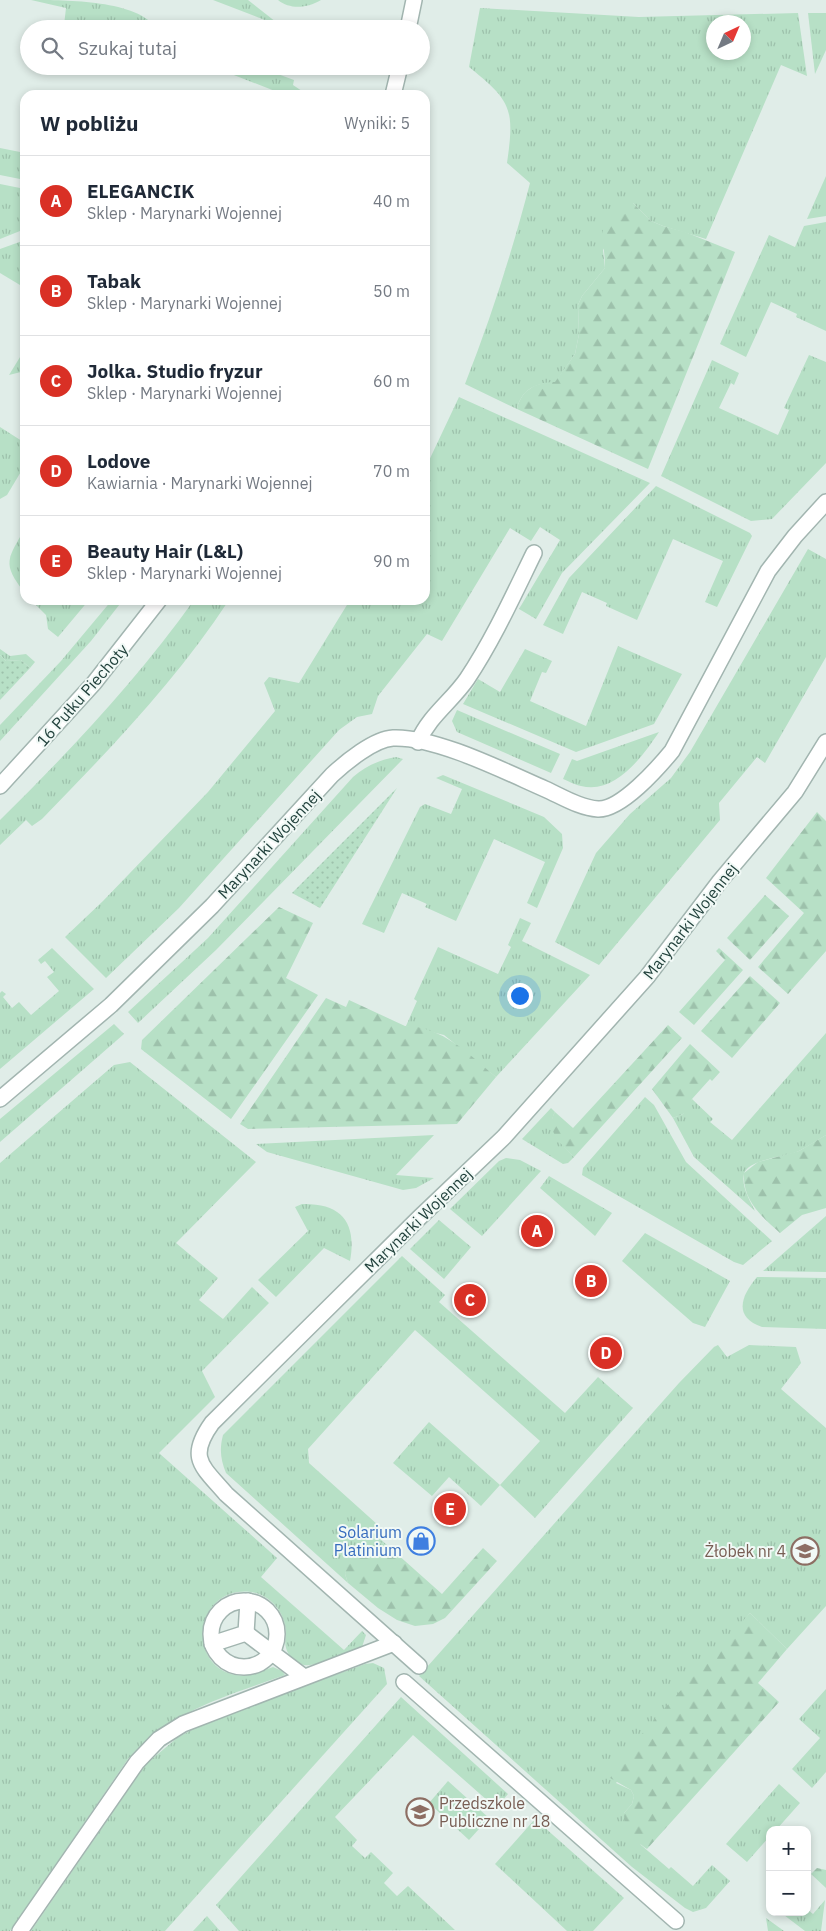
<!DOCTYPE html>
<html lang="pl">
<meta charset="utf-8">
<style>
body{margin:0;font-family:"IBM Plex Sans",sans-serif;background:#f6f6f7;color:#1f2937}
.controls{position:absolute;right:15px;bottom:15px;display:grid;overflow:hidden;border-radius:10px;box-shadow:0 2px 8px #0003}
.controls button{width:45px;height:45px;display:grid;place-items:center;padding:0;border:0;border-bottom:1px solid #e0e1e3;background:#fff;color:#1f2937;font:25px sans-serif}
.compass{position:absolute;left:706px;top:15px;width:45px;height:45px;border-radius:50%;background:#fff;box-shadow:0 2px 8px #0003;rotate:44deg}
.you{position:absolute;left:519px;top:995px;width:18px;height:18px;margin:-12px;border:4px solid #fff;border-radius:50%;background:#1a73e8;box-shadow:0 0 0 8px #1a73e833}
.badge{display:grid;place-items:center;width:32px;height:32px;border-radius:50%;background:#d93025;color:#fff;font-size:16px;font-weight:700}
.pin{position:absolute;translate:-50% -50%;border:2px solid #fff;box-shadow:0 1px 5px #0006}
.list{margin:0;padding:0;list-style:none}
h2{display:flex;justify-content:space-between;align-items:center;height:65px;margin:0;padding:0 20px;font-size:21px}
h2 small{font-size:16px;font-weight:400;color:#747a83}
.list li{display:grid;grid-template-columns:32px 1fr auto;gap:15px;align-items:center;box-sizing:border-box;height:90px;padding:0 20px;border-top:1px solid #e0e1e3}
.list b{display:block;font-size:19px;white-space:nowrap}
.list p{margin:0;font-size:16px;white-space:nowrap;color:#747a83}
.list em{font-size:16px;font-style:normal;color:#747a83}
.icon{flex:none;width:28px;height:28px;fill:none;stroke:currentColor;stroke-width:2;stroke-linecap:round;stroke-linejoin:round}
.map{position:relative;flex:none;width:826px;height:1931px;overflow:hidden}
.search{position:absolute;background:#fff;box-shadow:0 2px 8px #0003;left:20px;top:20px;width:410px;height:55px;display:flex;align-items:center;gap:12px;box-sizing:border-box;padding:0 18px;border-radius:28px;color:#747a83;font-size:19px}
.panel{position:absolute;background:#fff;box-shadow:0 2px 8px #0003;left:20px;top:90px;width:410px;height:515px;border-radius:15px}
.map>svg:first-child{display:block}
.grass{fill:url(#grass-tufts);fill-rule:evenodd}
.forest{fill:url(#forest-firs)}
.garden{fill:url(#garden-dots)}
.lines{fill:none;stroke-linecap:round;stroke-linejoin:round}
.minor-casing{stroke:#a2b5b0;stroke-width:18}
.minor{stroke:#fff;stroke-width:15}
.labels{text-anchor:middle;stroke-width:4;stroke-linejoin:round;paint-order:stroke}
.street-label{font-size:16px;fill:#1f3f3a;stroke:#f1f9f6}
.shop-label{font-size:16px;fill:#366cbe;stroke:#f1f9f6;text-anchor:end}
.education-label{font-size:16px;fill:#785e54;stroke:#f1f9f6;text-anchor:end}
</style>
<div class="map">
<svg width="826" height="1931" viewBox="0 0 826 1931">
<defs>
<pattern id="grass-tufts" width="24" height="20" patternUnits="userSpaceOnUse" patternTransform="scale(1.25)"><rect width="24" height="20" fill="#b7e0c6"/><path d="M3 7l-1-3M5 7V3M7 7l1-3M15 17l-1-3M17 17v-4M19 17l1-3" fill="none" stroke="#9dc1ab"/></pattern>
<pattern id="forest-firs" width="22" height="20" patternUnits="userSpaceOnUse" patternTransform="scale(1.25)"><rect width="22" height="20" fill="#b7e0c6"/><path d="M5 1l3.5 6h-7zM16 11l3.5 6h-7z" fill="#9dc1ab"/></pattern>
<pattern id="garden-dots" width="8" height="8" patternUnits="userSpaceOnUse" patternTransform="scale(1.25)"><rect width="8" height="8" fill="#b7e0c6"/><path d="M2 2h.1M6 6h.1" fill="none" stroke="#9dc1ab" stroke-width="1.8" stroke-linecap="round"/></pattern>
</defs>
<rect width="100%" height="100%" fill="#e0ede8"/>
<g class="grass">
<path d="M31 0C67 0 138 0 157 29H83L64 25 66 8Z"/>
<polygon points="213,0 248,0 276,22 270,22"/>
<path d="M278 0H321C308 8 290 10 278 0Z"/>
<path d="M480 8 639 17 798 13 807 76 781 65 706 239 663 226 651 221 633 203 603 250 605 268 582 296 578 305 579 334 575 354 555 383C536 382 521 390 517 409L465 384C491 318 512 252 530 183L507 163C515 108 511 101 469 67ZM714 22H744V52H714Z"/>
<polygon points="808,13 826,13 826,50 815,74"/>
<polygon points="211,66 256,66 294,80 293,85 308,95 285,95"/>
<polygon points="0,148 25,153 25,180 0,175"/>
<polygon points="826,176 826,216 807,219"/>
<polygon points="0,184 25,189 25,229 0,239"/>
<polygon points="826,222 826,331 796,317 797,314 771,302 746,357 720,344 769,235 795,247 804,226"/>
<polygon points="25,240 25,288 0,273 0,249"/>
<polygon points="25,349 25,371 9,375"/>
<polygon points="809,355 826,362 826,463 772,519 751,521 661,476 712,360 739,373 734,385 731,383 719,408 778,435 789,410 784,408"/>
<polygon points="459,397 650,483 562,573 536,619 519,609 560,540 540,527 531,541 510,528 442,641 427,634 378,696 372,714 357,717 339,730 179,908 106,978 65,937 103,901 208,792 275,711 264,683 269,677 299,683 350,600 425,600 425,469"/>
<polygon points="0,427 25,443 25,465 7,495 0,499"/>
<polygon points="656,486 750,533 752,536 717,607 705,602 723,561 673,539 637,620 606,606 607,603 582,592 563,634 543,625 569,578"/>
<path d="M25 528V593C1 563 8 559 25 528Z"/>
<polygon points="808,549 826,559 826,657 765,763 757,757 719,803 720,820 599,965 555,942 596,853 630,814 671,778 690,752"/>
<polygon points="31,600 89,600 58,637 48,629 46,615"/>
<polygon points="112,600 123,600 91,641 0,741 0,725 61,661"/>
<path d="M194 600H229C176 681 109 750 42 819L32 826 26 820 0 845V820C70 751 137 680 194 600Z"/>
<polygon points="618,646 682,674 654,724 576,752 463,704 478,679 500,692 525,649 552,661 546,673 542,672 530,701 586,726"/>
<polygon points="0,649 10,656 26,654 35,662 30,668 21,660 6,661 0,655"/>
<polygon points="457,710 560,754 551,773 457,732 452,721"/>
<path d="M659 732C643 756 615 795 581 786 575 785 568 781 563 779L572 759 577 761Z"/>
<path d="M396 757 403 759 216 950 138 1023 128 1012 208 938 353 777C366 766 379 760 396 757Z"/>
<polygon points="443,775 544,817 562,834 563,848 537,908 527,903 545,862 494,839 456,921 425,907 427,904 402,893 384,933 362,924 420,807 425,804 451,814 462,789 436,778"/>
<polygon points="520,918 531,923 522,941 590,975 496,1077 444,1035 406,1026 417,1001 414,999 438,947 498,974 511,947 508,945"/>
<polygon points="52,948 94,989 0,1069 0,993 2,991 6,994 3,997 12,1008 19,1002 31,1015 59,991 47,977 54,972 45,961 41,964 38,960"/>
<polygon points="114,1024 124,1034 0,1142 0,1119"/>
<path d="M826 1033V1135C817 1140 809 1146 799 1151 786 1157 748 1159 744 1174 741 1186 750 1201 755 1211L694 1157 673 1118 683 1114 692 1099 713 1119 710 1122 732 1140Z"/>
<path d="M130 1062 256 1162 176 1243 218 1278 199 1300 223 1319 252 1287 269 1303 202 1371 215 1397 159 1453 277 1558 261 1577 344 1650 362 1631 366 1635 362 1647C347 1652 319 1667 304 1665 296 1664 288 1656 286 1648 284 1641 287 1633 285 1625 281 1604 260 1588 238 1592 193 1599 190 1667 236 1675 249 1677 261 1671 273 1667L282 1671 285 1675C225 1697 172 1710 128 1759L10 1931H0V1163L114 1065Z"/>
<polygon points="645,1097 654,1105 686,1162 772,1241 743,1265 734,1262 582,1175 583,1168"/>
<path d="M551 1108 555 1112C545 1130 563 1145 574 1157L568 1163 563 1164 522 1139Z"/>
<polygon points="434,1135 396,1175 434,1178 416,1188 403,1190 267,1152 256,1144"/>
<polygon points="506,1158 520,1160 541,1171 482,1236 450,1209 499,1161"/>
<polygon points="549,1176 612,1213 595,1236 540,1188"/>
<path d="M302 1204C342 1203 357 1223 350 1261L324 1248 276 1297 258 1280 308 1231 295 1207Z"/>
<polygon points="826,1216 826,1272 763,1271"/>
<polygon points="439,1220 471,1247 444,1279 410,1249"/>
<polygon points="645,1233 730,1281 705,1327 693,1323 622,1261"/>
<path d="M402 1256 445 1295 439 1302 565 1413 598 1377 633 1408 535 1518 500 1485 481 1506 449 1477 432 1496 393 1463 429 1422 500 1485 540 1441 415 1330 308 1449 309 1463 378 1525 372 1532 387 1545 377 1541 353 1554 345 1574 348 1583 226 1473C221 1460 219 1450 223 1435Z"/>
<path d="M757 1277 826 1278V1329L762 1327C733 1317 741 1296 757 1277Z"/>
<polygon points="718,1345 727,1357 749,1345 796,1347 801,1363 781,1389 826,1428 826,1606 787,1649 750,1613 616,1783 631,1790 634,1796 632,1804 624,1813 641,1845 669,1869 671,1867 693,1886 712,1865 730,1881 706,1908 693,1912 685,1908 632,1867 419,1676 679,1383 714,1347"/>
<polygon points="373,1663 384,1668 387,1684 165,1931 31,1931 146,1764 177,1738 202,1724 365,1664"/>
<polygon points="826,1689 826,1772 812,1788 792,1769 820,1738 799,1719"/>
<polygon points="401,1697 508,1794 496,1808 413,1735 335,1817 357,1840 352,1846 365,1858 371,1852 393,1873 384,1883 397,1896 408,1886 455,1930 239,1931 216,1905"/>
<polygon points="448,1781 489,1818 469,1840 429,1803"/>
<polygon points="779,1784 800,1803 776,1830 770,1830 770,1836 747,1862 726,1844"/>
<polygon points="535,1819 624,1898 593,1931 567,1931 495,1864"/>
<polygon points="825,1900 821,1931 805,1931 780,1912 807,1912 807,1909 813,1914"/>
<polygon points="207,1916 220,1931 193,1931"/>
<polygon points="766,1918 784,1931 768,1931"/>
</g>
<g class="forest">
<path d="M628 202 633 203 651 221 663 226 685 232 735 252 648 469 517 409C521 390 536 382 555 382L575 354 579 334 578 305 582 296 605 268C605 235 592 221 628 202Z"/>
<polygon points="817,812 826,821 826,951 788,994 758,967 804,913 766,878"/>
<polygon points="765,895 789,916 750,960 727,938"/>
<polygon points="279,907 313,923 286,978 318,995 231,1119 141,1049 142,1040"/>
<polygon points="719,948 743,970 694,1025 679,1012 725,960 716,951"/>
<polygon points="750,976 780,1003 732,1058 701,1031"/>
<path d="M326 998 346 1007 349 1000 405 1026C442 1026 470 1055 496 1077L457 1124 248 1129 240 1124Z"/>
<path d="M668 1025 682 1038 574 1157C562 1145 544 1130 555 1112L573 1128Z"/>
<polygon points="690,1044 720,1072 712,1081 710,1079 692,1099 688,1109 683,1114 673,1118 652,1089"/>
<path d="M826 1135V1208L802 1215 780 1233C762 1217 742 1200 744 1173L758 1162 799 1151Z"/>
<path d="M377 1541 387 1545 442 1594 483 1548 497 1561 445 1618 433 1624 415 1626 397 1620 378 1608 348 1583 345 1574C350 1556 358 1544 377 1541Z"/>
<path d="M750 1613 787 1649 758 1683 779 1702 647 1849C635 1841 624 1828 624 1813L632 1804 634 1796 631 1790 605 1775Z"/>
<polygon points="817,1868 826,1870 826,1888 811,1874"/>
</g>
<g class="garden">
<polygon points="0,655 6,661 21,660 30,668 0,700"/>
<polygon points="397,788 320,908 292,893"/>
</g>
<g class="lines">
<g class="minor-casing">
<g id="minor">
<polyline points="408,29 414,0"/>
<polyline points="393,95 400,66"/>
<path d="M418 742C430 715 451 702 467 679 493 640 513 596 534 553"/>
<polyline points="0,786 94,683 159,600"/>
<path d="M0 1099 111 1005 212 906 332 775C346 762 374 739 393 738 435 736 506 772 545 789 561 796 580 808 598 809 621 810 658 768 672 751L768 571 795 536 826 502"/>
<circle cx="244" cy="1634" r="33"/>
<polyline points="246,1633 304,1677"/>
<polyline points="212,1644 246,1633 248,1601"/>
<path d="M419 1666 226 1494C202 1466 187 1458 212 1423L419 1218 504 1137 647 977 720 881 795 792 826 742"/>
<polyline points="404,1682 676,1921"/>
<polyline points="20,1931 137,1762 159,1739 183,1724 394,1643"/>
</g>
</g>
<use href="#minor" class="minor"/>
</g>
<defs>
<g id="shop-ring" transform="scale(1.4375)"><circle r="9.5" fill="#f1f9f6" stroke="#3f7fe0" stroke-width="1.5"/><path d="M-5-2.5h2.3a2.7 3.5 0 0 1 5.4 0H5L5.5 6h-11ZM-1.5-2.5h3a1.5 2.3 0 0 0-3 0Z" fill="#3f7fe0"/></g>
<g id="school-ring" transform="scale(1.4375)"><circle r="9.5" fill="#f1f9f6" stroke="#8d6e63" stroke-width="1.5"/><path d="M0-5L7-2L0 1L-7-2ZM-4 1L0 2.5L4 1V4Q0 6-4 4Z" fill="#8d6e63"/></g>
</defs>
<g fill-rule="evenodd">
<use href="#shop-ring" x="421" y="1541"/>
<use href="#school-ring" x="805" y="1551"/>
<use href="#school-ring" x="420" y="1812"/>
</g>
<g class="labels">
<g class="street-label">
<text transform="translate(82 695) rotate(-49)" y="6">16 Pułku Piechoty</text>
<text transform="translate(269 844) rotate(-47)" y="6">Marynarki Wojennej</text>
<text transform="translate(690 921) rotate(-52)" y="6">Marynarki Wojennej</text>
<text transform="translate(418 1220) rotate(-44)" y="6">Marynarki Wojennej</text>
</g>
<g class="shop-label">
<text x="402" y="1538">Solarium<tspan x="402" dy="18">Platinium</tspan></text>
</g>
<g class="education-label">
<text x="786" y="1557">Żłobek nr 4</text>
<text x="439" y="1809" text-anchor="start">Przedszkole<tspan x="439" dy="18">Publiczne nr 18</tspan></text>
</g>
</g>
</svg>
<div class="controls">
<button>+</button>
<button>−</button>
</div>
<svg class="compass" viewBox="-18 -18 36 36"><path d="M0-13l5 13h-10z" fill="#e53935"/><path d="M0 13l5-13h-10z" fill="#747a83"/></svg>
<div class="you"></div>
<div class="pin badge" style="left:537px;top:1231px">A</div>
<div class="pin badge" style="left:591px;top:1281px">B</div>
<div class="pin badge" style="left:470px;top:1300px">C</div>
<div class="pin badge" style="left:606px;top:1353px">D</div>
<div class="pin badge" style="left:450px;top:1509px">E</div>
<div class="search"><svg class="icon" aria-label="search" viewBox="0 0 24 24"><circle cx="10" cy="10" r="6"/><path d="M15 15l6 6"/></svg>Szukaj tutaj</div>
<section class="panel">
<h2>W pobliżu<small>Wyniki: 5</small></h2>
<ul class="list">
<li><span class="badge">A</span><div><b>ELEGANCIK</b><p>Sklep · Marynarki Wojennej</p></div><em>40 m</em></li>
<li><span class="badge">B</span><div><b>Tabak</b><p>Sklep · Marynarki Wojennej</p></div><em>50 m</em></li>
<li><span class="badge">C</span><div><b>Jolka. Studio fryzur</b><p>Sklep · Marynarki Wojennej</p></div><em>60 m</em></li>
<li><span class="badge">D</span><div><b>Lodove</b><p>Kawiarnia · Marynarki Wojennej</p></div><em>70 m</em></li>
<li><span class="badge">E</span><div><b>Beauty Hair (L&amp;L)</b><p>Sklep · Marynarki Wojennej</p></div><em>90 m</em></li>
</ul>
</section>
</div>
